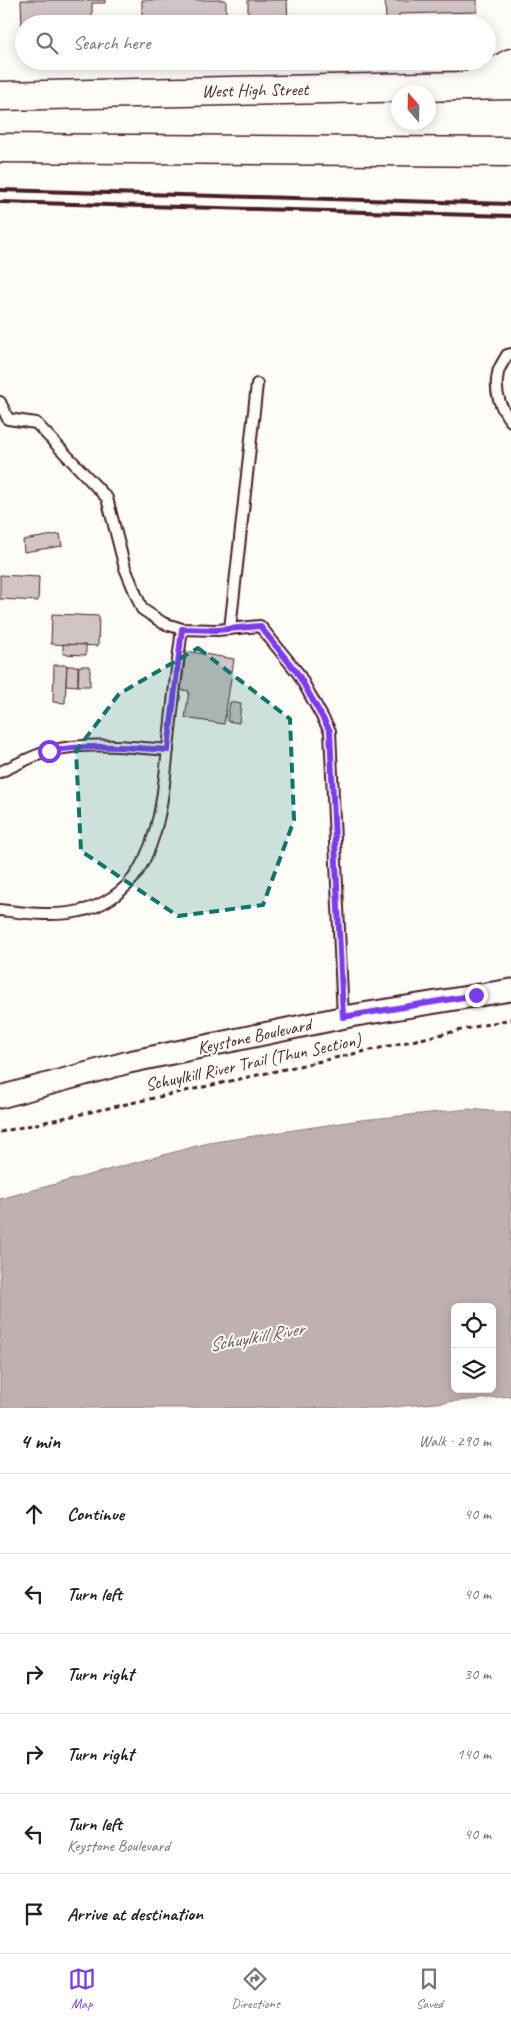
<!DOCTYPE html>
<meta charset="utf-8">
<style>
body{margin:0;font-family:Caveat,sans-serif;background:#f2f2f2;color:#202124}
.controls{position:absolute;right:15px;bottom:15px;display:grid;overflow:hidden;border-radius:8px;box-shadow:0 2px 12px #0003}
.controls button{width:45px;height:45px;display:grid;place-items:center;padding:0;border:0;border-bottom:1px solid #e0e0e0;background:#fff;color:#202124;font:25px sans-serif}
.compass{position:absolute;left:391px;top:85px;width:45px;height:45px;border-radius:50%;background:#fff;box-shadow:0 2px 12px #0003;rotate:340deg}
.stop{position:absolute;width:15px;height:15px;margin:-11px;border:4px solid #7c3aed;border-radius:50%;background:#fff}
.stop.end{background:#7c3aed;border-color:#fff;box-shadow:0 1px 5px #0008}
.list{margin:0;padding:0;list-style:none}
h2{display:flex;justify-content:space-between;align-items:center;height:65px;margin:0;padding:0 20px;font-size:21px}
h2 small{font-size:16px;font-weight:400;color:#757577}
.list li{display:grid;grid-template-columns:32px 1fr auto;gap:15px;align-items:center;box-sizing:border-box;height:80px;padding:0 20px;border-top:1px solid #e0e0e0}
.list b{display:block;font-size:19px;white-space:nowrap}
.list p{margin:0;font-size:16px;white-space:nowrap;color:#757577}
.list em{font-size:16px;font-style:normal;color:#757577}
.icon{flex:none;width:28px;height:28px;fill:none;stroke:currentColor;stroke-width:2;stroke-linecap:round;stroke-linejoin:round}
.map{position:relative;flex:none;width:511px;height:1408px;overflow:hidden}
.search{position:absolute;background:#fff;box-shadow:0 2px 12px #0003;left:15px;right:15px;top:15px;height:55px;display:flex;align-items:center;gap:12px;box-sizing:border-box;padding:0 18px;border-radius:28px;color:#757577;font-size:19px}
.sheet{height:545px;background:#fff}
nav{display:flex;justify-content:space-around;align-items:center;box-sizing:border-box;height:70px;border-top:1px solid #e0e0e0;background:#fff;font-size:14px;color:#757577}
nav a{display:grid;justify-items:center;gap:2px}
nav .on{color:#7c3aed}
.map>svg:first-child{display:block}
.water{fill:#c0b1b1;stroke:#91777b;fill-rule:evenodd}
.building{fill:#d0c5c4;stroke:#4a1f2b}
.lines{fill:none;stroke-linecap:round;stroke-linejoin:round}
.service-casing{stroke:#4a1f2b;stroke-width:14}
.minor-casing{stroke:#4a1f2b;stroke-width:25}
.primary-casing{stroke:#4a1f2b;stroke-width:31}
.motorway-casing{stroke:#4a1f2b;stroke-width:31}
.path{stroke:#4a1f2b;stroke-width:3;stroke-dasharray:5 4;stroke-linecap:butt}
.service{stroke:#fdfcf7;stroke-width:10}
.minor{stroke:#fdfcf7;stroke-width:21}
.primary{stroke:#fdfcf7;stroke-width:28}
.motorway{stroke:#fdfcf7;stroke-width:28}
.rail{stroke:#4a1f2b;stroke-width:4}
.route{stroke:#7c3aed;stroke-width:6}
.marked{fill:#0f766e;fill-opacity:0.2;stroke:#0f766e;stroke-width:4;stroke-dasharray:10 6;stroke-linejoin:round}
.labels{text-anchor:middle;stroke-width:4;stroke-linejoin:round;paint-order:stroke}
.street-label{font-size:18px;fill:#4a1f2b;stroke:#fdfcf7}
.water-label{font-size:19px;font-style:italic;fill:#73525a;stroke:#fdfcf7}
</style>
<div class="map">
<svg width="511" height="1408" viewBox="0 0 511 1408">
<rect width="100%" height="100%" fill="#fdfcf7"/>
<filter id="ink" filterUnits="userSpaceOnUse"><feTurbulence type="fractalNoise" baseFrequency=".02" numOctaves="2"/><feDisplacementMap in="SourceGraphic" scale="10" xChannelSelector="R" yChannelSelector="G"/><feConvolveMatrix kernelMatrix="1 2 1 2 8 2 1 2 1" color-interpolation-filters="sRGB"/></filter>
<g filter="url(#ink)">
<path class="water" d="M469 1109 511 1113V1396L382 1408H0V1199L208 1143 361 1120ZM455 1307H492V1389H455Z"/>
<g class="building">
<polygon points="21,0 105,0 105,3 92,3 92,24 24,24 24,30 22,30"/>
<polygon points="142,0 226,0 226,19 142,20"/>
<polygon points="248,0 287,0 288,24 248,24"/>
<polygon points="385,0 477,0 477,12 399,14 399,20 386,20"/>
<polygon points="60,534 62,546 24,552 23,540"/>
<polygon points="0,575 39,577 38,601 0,599"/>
<polygon points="52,614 99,616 98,646 51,644"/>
<polygon points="63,644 86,645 86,655 63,654"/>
<polygon points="186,651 234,659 224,724 185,718 189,691 181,690"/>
<polygon points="54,665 67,665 65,703 53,702"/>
<polygon points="67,666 78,666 78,686 66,685"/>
<polygon points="79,666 90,666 90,686 78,686"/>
<polygon points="230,702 241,704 239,723 227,721"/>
</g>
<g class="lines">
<g class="service-casing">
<g id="service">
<path d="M511 354 507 355C504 361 499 367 498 373 494 391 500 408 511 421"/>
<polyline points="0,402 8,419 36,423 107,498 125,568 142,609 163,623 182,629 217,630 260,626 298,673 330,731 343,1017"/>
<polyline points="230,629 257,384"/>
<path d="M0 772C16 765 33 755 50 751 88 741 130 747 168 750"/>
<path d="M0 910C27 913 53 917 80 911 102 907 126 891 138 871 162 833 164 783 169 739 173 702 177 666 182 629"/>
</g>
</g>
<g class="minor-casing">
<polyline id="minor" points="0,1097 129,1062 350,1016 511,990"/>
</g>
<g class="primary-casing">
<polyline id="primary" points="0,96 511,85"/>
</g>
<g class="motorway-casing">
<g id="motorway">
<polyline points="469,86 511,63"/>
<polyline points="0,148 511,152"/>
</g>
</g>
<polyline class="path" points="0,1132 511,1019"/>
<use href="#service" class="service"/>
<use href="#minor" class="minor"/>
<use href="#primary" class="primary"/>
<use href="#motorway" class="motorway"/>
<g class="rail">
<polyline points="0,190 511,204"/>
<polyline points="0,202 511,216"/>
</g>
</g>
</g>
<g class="lines" filter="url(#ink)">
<path class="route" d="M49 751C88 744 128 747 168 750L182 629 217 630 260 626 298 674 330 731 343 1017 476 995"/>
</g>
<path class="marked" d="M198 648 290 719 294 820 263 905 178 916 81 851 76 751 119 694Z"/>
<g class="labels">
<g class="street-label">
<text transform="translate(255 90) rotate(-1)" y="6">West High Street</text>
<text transform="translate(254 1036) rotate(-12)" y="6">Keystone Boulevard</text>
<text transform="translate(253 1062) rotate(-12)" y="6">Schuylkill River Trail (Thun Section)</text>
</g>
<g class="water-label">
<text transform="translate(256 1336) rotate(-10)" y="7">Schuylkill River</text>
</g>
</g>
</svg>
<div class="controls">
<button><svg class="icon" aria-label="locate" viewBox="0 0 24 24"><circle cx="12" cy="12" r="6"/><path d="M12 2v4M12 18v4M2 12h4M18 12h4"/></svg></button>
<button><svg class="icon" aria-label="layers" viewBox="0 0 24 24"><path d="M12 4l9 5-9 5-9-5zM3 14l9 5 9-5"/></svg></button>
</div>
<svg class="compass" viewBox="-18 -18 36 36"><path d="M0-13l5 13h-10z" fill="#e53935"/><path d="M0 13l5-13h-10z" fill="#757577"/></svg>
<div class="stop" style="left:49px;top:751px"></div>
<div class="stop end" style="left:476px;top:995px"></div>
<div class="search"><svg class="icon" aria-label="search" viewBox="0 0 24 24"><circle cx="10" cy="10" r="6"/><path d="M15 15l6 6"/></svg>Search here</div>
</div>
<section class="sheet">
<h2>4 min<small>Walk · 290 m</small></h2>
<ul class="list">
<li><svg class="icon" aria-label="ahead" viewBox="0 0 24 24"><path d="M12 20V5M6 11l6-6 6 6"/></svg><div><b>Continue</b></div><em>40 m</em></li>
<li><svg class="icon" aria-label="left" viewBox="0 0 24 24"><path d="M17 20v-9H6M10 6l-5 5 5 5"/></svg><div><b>Turn left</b></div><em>40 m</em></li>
<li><svg class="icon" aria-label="right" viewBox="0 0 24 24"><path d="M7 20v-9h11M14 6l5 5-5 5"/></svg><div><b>Turn right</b></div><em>30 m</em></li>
<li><svg class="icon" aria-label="right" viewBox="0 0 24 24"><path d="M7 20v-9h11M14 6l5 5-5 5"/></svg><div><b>Turn right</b></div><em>140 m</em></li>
<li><svg class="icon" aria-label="left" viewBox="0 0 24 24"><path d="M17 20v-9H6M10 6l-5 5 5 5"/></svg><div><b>Turn left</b><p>Keystone Boulevard</p></div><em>40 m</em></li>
<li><svg class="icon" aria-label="arrive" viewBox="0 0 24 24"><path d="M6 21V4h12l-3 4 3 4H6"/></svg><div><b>Arrive at destination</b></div></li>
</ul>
</section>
<nav>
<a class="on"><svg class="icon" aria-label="map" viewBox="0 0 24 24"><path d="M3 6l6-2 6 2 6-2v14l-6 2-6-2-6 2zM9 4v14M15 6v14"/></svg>Map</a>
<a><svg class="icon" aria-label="directions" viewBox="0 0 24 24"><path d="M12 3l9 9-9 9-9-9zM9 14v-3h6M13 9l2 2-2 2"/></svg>Directions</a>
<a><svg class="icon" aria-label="saved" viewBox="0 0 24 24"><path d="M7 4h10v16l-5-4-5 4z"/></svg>Saved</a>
</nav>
